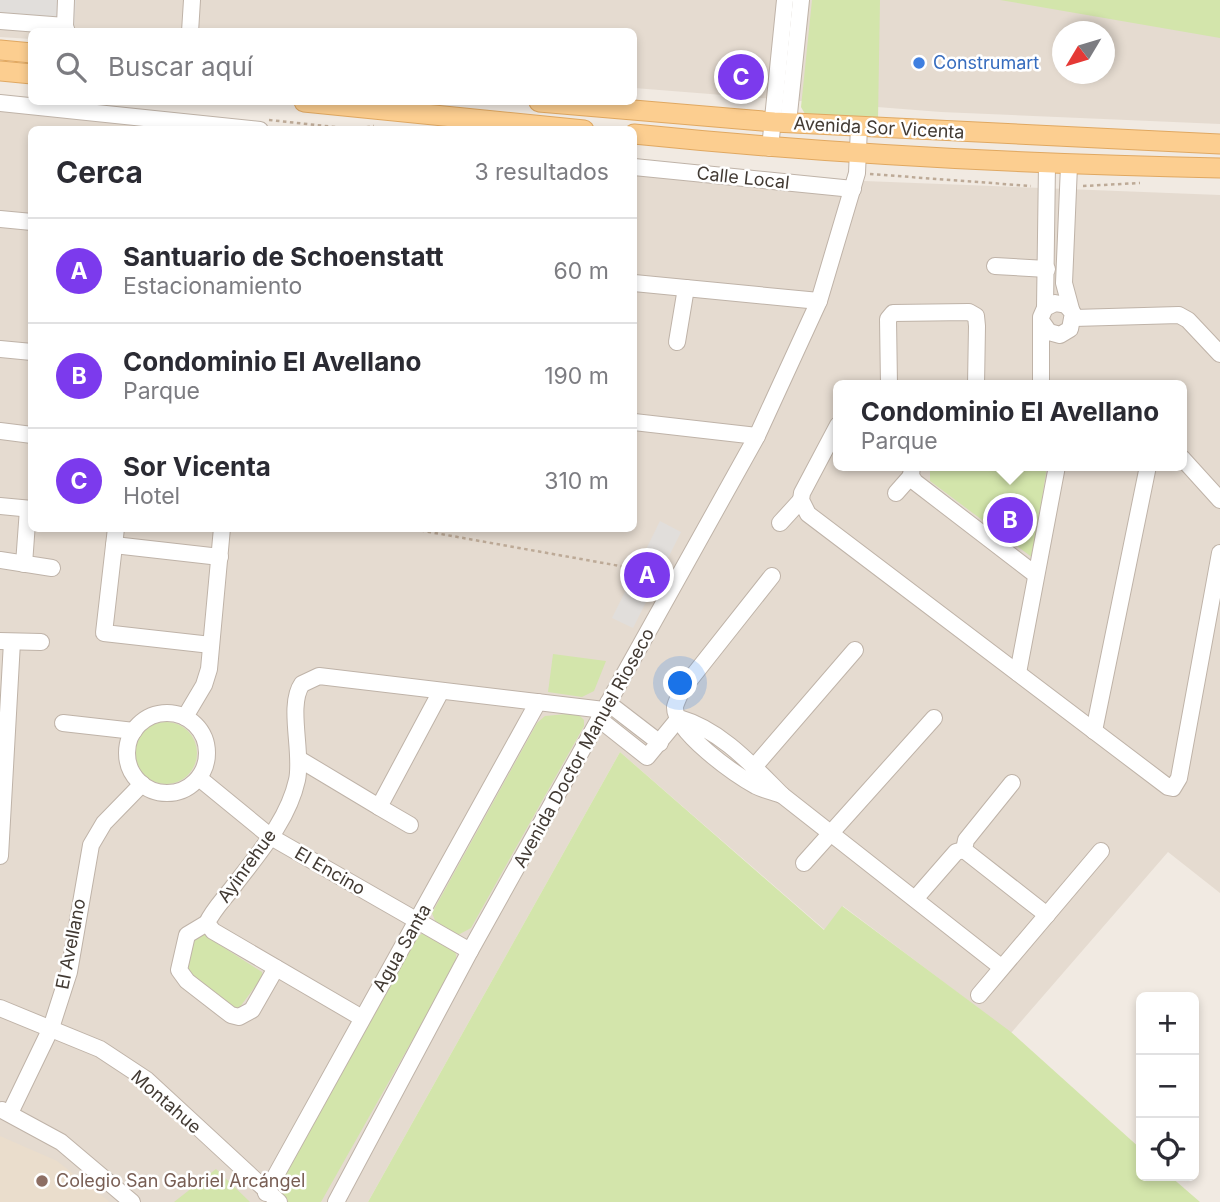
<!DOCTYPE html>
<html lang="es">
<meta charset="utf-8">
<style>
body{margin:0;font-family:Inter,sans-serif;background:#f2f2f3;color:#2b2b33}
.controls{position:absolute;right:21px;bottom:21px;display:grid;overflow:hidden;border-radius:10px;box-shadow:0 4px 10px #0003}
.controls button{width:63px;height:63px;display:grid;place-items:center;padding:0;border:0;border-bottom:2px solid #e1e1e2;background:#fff;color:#2b2b33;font:35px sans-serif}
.compass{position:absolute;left:1052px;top:21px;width:63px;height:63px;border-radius:50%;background:#fff;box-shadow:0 4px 10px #0003;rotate:232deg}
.you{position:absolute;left:681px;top:684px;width:24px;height:24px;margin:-18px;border:5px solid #fff;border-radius:50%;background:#1a73e8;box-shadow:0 0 0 10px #1a73e833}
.badge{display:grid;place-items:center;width:46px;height:46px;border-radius:50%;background:#7c3aed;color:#fff;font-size:23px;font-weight:700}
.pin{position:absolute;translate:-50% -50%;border:4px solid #fff;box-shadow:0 2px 7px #0006}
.popup{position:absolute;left:833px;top:380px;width:354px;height:91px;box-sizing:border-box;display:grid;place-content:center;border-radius:10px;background:#fff;filter:drop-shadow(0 2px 5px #0005);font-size:23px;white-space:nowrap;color:#7c7c81}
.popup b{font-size:26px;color:#2b2b33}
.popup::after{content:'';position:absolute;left:50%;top:100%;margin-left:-14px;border:14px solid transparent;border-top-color:#fff}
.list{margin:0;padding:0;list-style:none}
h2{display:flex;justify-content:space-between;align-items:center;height:91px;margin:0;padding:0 28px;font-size:30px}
h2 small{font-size:23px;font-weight:400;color:#7c7c81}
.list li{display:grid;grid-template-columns:46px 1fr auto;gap:21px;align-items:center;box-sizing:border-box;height:105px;padding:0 28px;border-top:2px solid #e1e1e2}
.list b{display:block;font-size:26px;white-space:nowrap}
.list p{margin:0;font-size:23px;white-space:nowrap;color:#7c7c81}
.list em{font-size:23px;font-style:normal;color:#7c7c81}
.icon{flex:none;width:38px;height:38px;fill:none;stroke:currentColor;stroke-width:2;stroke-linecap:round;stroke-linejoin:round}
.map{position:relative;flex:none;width:1220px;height:1202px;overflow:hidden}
.search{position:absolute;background:#fff;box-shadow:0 4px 10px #0003;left:28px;top:28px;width:609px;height:77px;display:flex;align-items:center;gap:18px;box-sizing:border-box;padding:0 24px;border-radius:10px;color:#7c7c81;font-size:26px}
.panel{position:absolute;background:#fff;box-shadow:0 4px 10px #0003;left:28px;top:126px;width:609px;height:406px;border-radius:10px}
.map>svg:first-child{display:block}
.residential{fill:#e5dbd0;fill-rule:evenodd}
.education{fill:#eaddcc}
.green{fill:#d3e5ab}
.parking{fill:#e1dedb}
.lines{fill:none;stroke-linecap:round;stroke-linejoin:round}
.minor-casing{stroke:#bfb3a8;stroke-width:18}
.major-casing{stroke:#e0a861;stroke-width:21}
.path{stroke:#bdaa97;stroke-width:2.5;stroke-dasharray:3.5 3.5;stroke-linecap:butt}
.minor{stroke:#fff;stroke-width:16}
.major{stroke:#fcce90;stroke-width:19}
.shop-dot{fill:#3f7fe0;stroke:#fff;stroke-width:2.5}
.education-dot{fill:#8d6e63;stroke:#fff;stroke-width:2.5}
.labels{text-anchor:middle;stroke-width:5;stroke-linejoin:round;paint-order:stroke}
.shop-label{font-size:18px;fill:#366cbe;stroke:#fff;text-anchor:start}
.street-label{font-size:18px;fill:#423a33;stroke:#fff}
.education-label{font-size:18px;fill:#785e54;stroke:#fff;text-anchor:start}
</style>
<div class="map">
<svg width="1220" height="1202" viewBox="0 0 1220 1202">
<rect width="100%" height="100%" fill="#f1eae2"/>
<g class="residential">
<path d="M0 0H1220V124L941 112 634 88V32H32L31 39 0 37ZM1062 32H1104V74H1062Z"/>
<path d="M0 111 183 129 32 130V528H634V174L857 196 864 181 1220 195V893L1168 852 1011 1033 843 906 825 930 620 752 368 1202H0ZM838 385H1182V466H838Z"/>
</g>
<polygon class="education" points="0,1136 57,1161 110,1202 0,1202"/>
<g class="green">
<polygon points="812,0 880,0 878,120 805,114 801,107"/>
<polygon points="1000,0 1220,0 1220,38"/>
<polygon points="930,466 1047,466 1033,558 930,481"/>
<polygon points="553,654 606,661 594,691 582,697 548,692"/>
<polygon points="577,713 584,720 584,726 471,928 458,935 436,923 432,913 537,723 545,716"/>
<circle cx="166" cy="753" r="31"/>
<polygon points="620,752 824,930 842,906 1011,1032 1141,1149 1141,1176 1170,1176 1200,1202 368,1202"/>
<path d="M204 928 212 940 262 972V977L237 1011C203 987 161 970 204 928Z"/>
<polygon points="423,933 455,950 457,961 321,1202 286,1202 278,1196 276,1185 417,937"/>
<polygon points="216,1169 250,1202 174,1202"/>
</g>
<g class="parking">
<polygon points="0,0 76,0 74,31 0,28"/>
<polygon points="660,521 681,532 633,628 612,618"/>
</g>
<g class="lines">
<g class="minor-casing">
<g id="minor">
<polyline points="0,21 65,26 67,32"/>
<polyline points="65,26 66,0"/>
<polyline points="190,32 192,0"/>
<polyline points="0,103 260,130"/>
<polyline points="788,123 801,0"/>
<polyline points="770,148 785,0"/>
<polyline points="1069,166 1064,283 1071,309"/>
<polyline points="634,167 853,189"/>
<polyline points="0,219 32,222"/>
<polyline points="995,266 1047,269"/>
<polyline points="634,283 819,301"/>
<polyline points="1045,308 1047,164"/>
<polyline points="1074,318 1179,315 1188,320 1220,354"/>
<polyline points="677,342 686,288"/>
<polyline points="0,349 32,352"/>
<polyline points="889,385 888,319 893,313 969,312 976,316 977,326 976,385"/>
<polyline points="1041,385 1041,317 1045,308 1055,303 1066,305 1073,313 1070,329 1060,335 1049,332 1042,322"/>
<polyline points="634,422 757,436"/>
<polyline points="838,425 802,493 801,500 808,514 1168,787 1173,788 1179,778 1220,553"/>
<polyline points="0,431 32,435"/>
<polyline points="1182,458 1220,500"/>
<polyline points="912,466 911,476 915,482 1036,575"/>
<polyline points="896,493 911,476"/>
<polyline points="0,506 32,509"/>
<polyline points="780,523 801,500"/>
<polyline points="116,528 104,633 211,645"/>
<polyline points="114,545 220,557"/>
<polyline points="0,560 52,568"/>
<polyline points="24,564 28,509"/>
<polyline points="0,641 41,642"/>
<polyline points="1018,673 1057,466"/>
<polyline points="608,703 660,743"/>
<circle cx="167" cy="753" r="40"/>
<polyline points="185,717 204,685 209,669 222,528"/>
<path d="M679 718C721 730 752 765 782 795 774 792 764 790 756 786 736 775 674 732 675 707 676 702 680 695 681 691L772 576"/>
<polyline points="599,719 647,757 679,718"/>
<polyline points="63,723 134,731"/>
<polyline points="1094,731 1148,466"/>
<polyline points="299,759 379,807 440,693"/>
<polyline points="754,767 855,650"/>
<polyline points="199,778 271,837 470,951"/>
<polyline points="1012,783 966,840 964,850 1047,915"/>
<polyline points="782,795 1001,967"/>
<polyline points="379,807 410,825"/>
<polyline points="0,856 12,642"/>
<polyline points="804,863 934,718"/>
<polyline points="915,899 956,852 964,850"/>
<polyline points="207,923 187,935 179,970 187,981 231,1015 239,1017 252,1010 276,968"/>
<polyline points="979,995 1101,851"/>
<polyline points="0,1008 100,1049 147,1080 279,1202"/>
<path d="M362 1018 213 931 207 923C213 910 224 899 233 887 257 855 288 821 297 780 303 753 287 705 302 684L319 676 604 710"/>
<polyline points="2,1110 61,1142 132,1202"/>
<polyline points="10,1113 51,1028 69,972 91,845 104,823 142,784"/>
<polyline points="266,1193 538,702"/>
<polyline points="336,1202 470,951 757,436 819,301 857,173 859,127"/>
</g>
</g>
<g class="major-casing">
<g id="major">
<polyline points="0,50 32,53"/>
<polyline points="0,71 32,74"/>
<polyline points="304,102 584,130"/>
<polyline points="539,102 774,122 1220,144"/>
<path d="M634 134C829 154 1024 164 1220 168"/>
</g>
</g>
<g class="path">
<polyline points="269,120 354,129 374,126"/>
<polyline points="870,174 1031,186"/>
<polyline points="1083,186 1140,183"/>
<polyline points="407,528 665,574"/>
</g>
<use href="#minor" class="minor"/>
<use href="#major" class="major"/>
</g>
<circle class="shop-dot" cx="919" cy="63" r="7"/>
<circle class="education-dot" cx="42" cy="1181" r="7"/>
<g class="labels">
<g class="shop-label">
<text x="933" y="69">Construmart</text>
</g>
<g class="street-label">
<text transform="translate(879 128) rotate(3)" y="6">Avenida Sor Vicenta</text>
<text transform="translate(743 178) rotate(6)" y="6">Calle Local</text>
<text transform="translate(584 748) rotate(-61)" y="6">Avenida Doctor Manuel Rioseco</text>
<text transform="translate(247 866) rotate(-54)" y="6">Ayinrehue</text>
<text transform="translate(330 871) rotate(30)" y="6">El Encino</text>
<text transform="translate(71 944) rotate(-79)" y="6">El Avellano</text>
<text transform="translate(402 948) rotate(-60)" y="6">Agua Santa</text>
<text transform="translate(166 1102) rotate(41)" y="6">Montahue</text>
</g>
<g class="education-label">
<text x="56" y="1187">Colegio San Gabriel Arcángel</text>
</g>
</g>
</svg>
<div class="controls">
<button>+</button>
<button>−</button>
<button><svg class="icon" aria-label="locate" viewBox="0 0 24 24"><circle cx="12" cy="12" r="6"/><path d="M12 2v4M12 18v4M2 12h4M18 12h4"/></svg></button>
</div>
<svg class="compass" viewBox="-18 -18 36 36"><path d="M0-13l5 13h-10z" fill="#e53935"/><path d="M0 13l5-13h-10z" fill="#7c7c81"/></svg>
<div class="you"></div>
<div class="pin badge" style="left:647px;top:575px">A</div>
<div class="pin badge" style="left:1010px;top:520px">B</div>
<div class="popup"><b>Condominio El Avellano</b>Parque</div>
<div class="pin badge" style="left:741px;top:77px">C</div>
<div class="search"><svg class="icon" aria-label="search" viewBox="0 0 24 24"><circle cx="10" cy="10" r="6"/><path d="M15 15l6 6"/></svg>Buscar aquí</div>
<section class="panel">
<h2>Cerca<small>3 resultados</small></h2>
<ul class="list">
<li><span class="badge">A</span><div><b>Santuario de Schoenstatt</b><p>Estacionamiento</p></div><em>60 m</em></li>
<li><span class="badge">B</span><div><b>Condominio El Avellano</b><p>Parque</p></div><em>190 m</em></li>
<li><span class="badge">C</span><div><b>Sor Vicenta</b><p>Hotel</p></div><em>310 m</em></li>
</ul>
</section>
</div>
